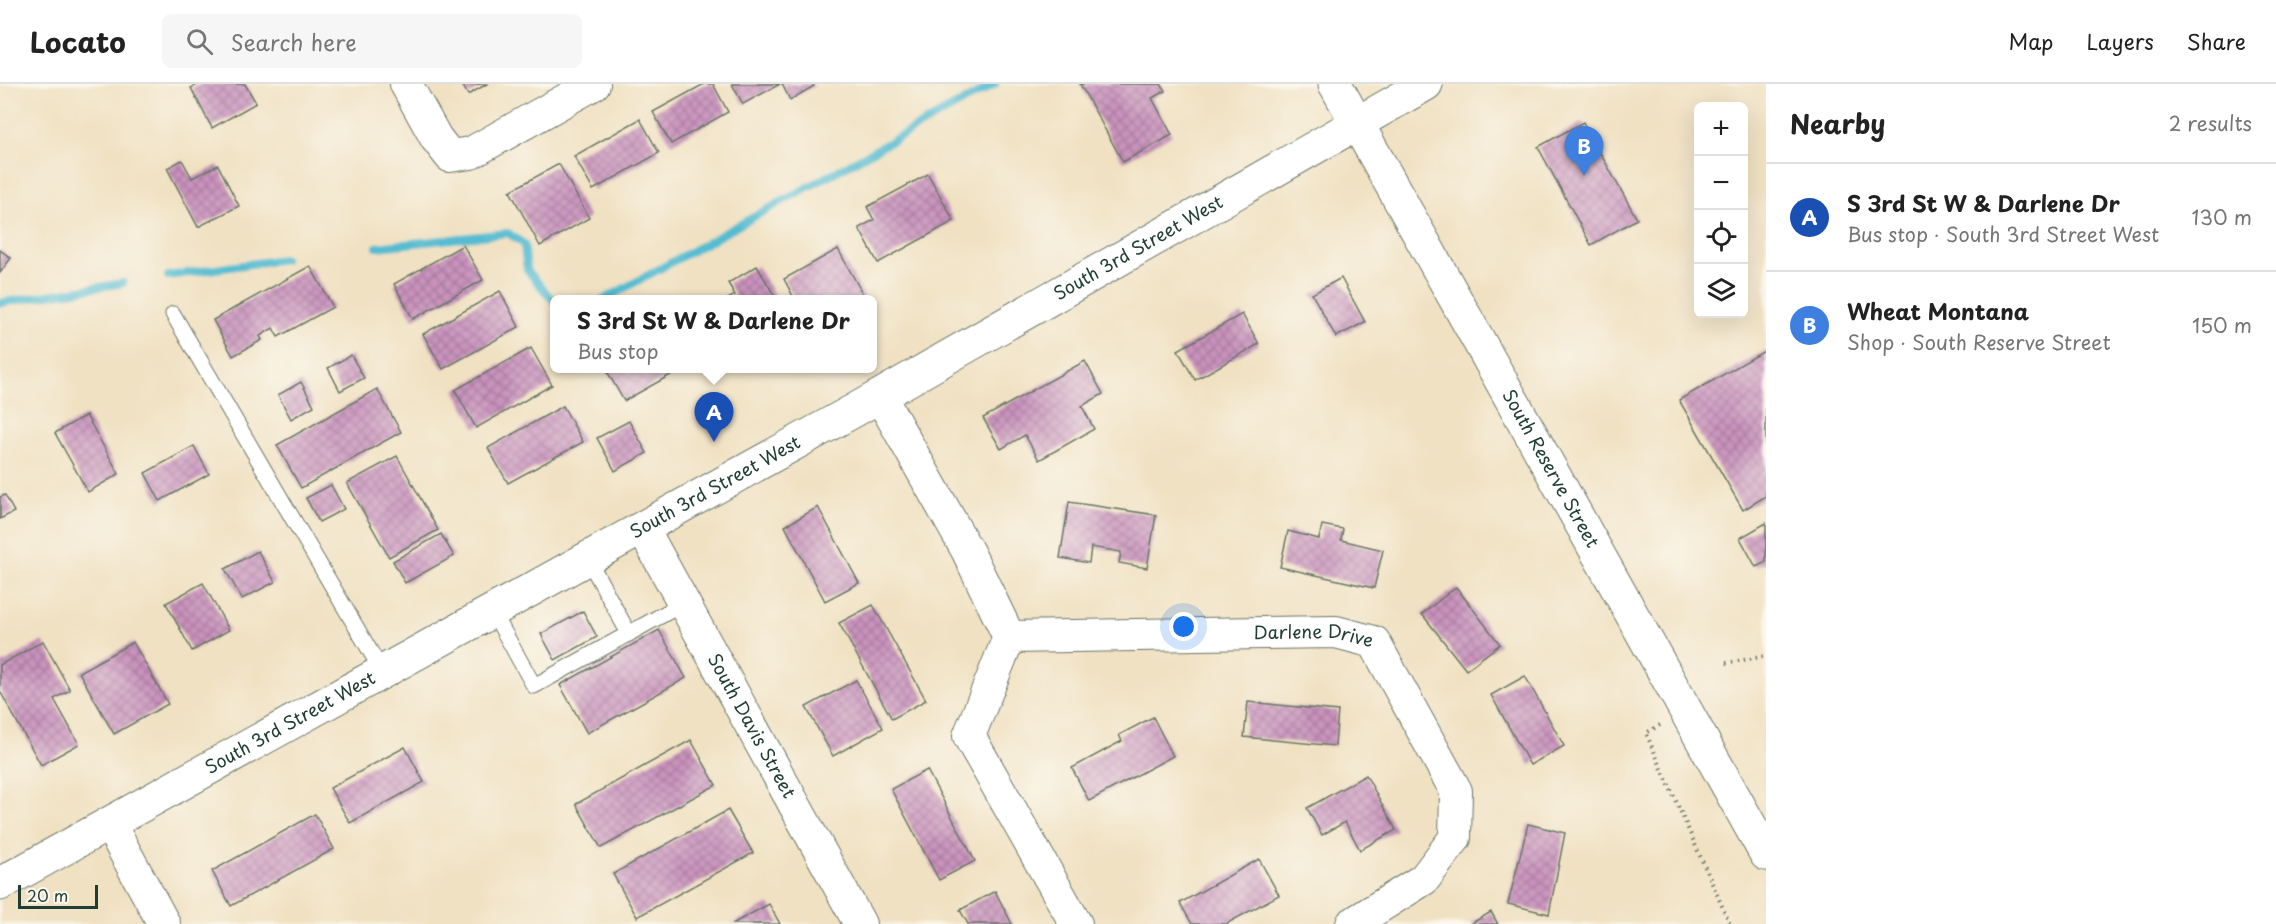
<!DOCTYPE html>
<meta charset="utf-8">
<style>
body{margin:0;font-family:"Playpen Sans",sans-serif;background:#f6f6f6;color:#222}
.controls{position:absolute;right:18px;top:18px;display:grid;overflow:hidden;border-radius:9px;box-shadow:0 6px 24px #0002}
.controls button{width:54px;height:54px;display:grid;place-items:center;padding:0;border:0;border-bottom:2px solid #e0e0e0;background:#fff;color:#222;font:30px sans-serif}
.scale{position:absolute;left:18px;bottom:15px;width:80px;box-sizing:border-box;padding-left:6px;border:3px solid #1f3d34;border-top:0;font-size:16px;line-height:21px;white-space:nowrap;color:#1f3d34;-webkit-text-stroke:4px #fbf7ec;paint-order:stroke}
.you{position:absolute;left:1184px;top:543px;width:21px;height:21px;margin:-15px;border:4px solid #fff;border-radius:50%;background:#1a73e8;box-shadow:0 0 0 9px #1a73e833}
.badge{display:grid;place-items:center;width:39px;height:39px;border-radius:50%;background:#d93025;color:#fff;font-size:20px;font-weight:700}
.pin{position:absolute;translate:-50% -50px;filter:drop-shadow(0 2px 3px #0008)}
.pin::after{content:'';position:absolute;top:32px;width:21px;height:18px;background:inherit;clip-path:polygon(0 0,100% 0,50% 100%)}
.popup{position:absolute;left:550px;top:211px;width:327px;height:78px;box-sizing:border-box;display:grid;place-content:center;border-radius:9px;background:#fff;filter:drop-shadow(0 2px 4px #0005);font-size:20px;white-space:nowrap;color:#767676}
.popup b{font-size:22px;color:#222}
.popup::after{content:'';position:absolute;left:50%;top:100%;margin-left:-12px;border:12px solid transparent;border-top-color:#fff}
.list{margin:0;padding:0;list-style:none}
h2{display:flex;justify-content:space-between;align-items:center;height:78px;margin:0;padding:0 24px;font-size:26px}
h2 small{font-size:20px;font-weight:400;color:#767676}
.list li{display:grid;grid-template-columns:39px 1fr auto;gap:18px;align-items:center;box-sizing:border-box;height:108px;padding:0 24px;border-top:2px solid #e0e0e0}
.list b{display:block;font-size:22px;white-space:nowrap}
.list p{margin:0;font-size:20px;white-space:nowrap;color:#767676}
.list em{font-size:20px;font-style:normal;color:#767676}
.icon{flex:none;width:33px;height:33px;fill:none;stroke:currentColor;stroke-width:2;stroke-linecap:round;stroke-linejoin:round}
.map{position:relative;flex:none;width:1766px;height:840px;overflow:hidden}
header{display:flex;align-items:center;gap:36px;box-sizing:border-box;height:84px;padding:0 30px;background:#fff;border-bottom:2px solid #e0e0e0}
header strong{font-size:28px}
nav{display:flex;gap:33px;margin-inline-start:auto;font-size:21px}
.search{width:420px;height:54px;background:#f6f6f6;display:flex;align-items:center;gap:15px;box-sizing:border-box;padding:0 21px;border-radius:9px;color:#767676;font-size:22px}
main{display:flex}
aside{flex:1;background:#fff}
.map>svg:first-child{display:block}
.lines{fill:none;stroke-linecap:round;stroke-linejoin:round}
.stream{stroke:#54bcd1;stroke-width:8}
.building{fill:url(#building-cross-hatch)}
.lane-casing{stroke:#687666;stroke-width:17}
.street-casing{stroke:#687666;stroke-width:34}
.secondary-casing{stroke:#687666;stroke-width:35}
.highway-casing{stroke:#687666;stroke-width:35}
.path{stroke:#687666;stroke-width:4;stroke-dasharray:1.5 4.5;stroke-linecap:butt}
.lane{stroke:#fff;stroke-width:15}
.street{stroke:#fff;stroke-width:32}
.secondary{stroke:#fff;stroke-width:33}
.highway{stroke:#fff;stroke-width:33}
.labels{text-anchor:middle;stroke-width:4.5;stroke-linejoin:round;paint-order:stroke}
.street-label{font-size:18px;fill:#1f3d34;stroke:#fbf7ec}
</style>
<header>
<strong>Locato</strong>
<div class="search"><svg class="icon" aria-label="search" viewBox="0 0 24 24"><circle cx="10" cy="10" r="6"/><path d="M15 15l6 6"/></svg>Search here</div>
<nav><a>Map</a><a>Layers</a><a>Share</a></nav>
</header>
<main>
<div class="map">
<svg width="1766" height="840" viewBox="0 0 1766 840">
<defs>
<pattern id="building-cross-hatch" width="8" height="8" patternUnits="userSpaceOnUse" patternTransform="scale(1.5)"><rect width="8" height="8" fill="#ca93be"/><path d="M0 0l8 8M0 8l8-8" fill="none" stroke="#a3799b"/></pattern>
</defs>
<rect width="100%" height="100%" fill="#fbf7ec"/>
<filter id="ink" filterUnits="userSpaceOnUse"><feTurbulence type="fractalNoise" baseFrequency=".0167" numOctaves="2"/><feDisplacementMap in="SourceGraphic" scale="12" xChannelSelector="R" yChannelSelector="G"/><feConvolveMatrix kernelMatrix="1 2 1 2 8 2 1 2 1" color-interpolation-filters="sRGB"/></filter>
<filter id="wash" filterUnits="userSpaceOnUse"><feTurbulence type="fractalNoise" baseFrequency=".008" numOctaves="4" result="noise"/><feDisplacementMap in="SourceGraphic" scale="24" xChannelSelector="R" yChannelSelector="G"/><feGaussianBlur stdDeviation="1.35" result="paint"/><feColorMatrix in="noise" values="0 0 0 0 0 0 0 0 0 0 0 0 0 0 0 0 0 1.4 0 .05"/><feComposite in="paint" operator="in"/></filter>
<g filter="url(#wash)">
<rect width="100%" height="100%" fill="#f0e1c2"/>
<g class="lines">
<g class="stream">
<polyline points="377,163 508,149 524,160 527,186 555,219"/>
<polyline points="168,192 284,175"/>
<polyline points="603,216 995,0"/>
<polyline points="0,219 123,199"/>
</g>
</g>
<g id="blocks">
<g class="building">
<polygon points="199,0 245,0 256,19 212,44 191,4"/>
<polygon points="462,0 487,0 468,11"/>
<polygon points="704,0 713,0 728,28 671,60 653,28"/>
<polygon points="732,0 780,0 743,20"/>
<polygon points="782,0 813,0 814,2 790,16"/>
<polygon points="1080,0 1161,0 1165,7 1152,14 1172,51 1123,78"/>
<polygon points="640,35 659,69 593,106 574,72"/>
<polygon points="1583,38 1637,135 1591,161 1538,63"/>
<polygon points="182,76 192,94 218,81 239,122 198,143 167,84"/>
<polygon points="559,80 589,134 540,162 510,107"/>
<polygon points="928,90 954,137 878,179 859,144 874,136 867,123"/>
<polygon points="463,161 483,196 413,235 394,200"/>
<polygon points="838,165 866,216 795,216 784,195"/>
<polygon points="0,166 11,174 0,189"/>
<polygon points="310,182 333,223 278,253 273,244 260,252 262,256 233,272 213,236"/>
<polygon points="757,182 777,216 726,216 735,211 728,199"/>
<polygon points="1341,194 1365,238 1336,253 1312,210"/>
<polygon points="500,207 519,243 443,285 423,250"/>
<polygon points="1242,230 1259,260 1195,296 1178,266"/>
<polygon points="531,264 552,301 476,344 455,306"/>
<polygon points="1766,266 1766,412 1743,426 1679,316"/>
<polygon points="351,271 364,294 340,307 328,284"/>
<polygon points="1085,277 1103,310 1082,322 1094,345 1039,376 1025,351 1001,365 983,334"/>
<polygon points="611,284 683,284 624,317 607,287"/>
<polygon points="301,298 314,322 291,335 278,311"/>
<polygon points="377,305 401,348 301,404 277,361"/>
<polygon points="563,322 583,358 508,399 488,364"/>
<polygon points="86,331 119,390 88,408 55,349"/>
<polygon points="629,337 647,369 615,387 597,354"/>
<polygon points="194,362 209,390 160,417 145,389"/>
<polygon points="397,372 438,446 389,473 347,399"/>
<polygon points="331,401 344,425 319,438 306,414"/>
<polygon points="5,411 14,428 0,435 0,413"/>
<polygon points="1069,418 1156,431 1147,484 1119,479 1121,468 1091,463 1089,479 1060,474"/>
<polygon points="818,423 859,499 825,517 785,442"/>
<polygon points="1766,439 1766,478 1756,483 1740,454"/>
<polygon points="1322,441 1343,445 1341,456 1383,466 1374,504 1280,483 1288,447 1319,455"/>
<polygon points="441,450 454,472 405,499 393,477"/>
<polygon points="258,467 275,498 242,515 225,485"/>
<polygon points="203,499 229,546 192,567 166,519"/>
<polygon points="1456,503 1500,560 1466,586 1422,530"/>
<polygon points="873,521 926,616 892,635 839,539"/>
<polygon points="583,527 597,553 555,576 541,550"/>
<polygon points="659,546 686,594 587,649 560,601"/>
<polygon points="43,557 70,606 54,615 79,660 41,681 0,607 0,581"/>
<polygon points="133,558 168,620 114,650 79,588"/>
<polygon points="1525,592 1564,662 1530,681 1491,611"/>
<polygon points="856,596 883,644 833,672 806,623"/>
<polygon points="1248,618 1338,627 1335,662 1244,653"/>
<polygon points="1153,633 1173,672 1089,717 1072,684 1122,657 1119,651"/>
<polygon points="691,656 716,701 601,764 576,720"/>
<polygon points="405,663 424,698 350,739 330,704"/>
<polygon points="927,686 975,777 939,796 891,705"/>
<polygon points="1366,691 1396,746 1360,766 1345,738 1322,751 1307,724"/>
<polygon points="728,726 753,769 637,833 613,790"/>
<polygon points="315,730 334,765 231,822 212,787"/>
<polygon points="1528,740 1565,749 1549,830 1508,820"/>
<polygon points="1259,775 1279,811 1226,840 1192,840 1180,819"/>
<polygon points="995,807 1012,840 968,840 960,826"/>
<polygon points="769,820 780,840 732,840"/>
<polygon points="1491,828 1498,840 1470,840"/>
</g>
</g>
</g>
<g filter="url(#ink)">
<use href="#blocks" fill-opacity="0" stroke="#687666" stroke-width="1.5"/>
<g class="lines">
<g class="lane-casing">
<g id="lane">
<polyline points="173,230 383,589"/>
<polyline points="588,475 629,550"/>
<polyline points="493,528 534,602 684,519"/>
</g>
</g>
<g class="street-casing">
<g id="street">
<polyline points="406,0 436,54 450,72 471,69 594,0"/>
<polyline points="880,312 968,468 1009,553"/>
<path id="s1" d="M643 445 860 840"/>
<polyline points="109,739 164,840"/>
<path id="s2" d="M1076 840 969 652 1009 553 1336 548 1374 558 1456 707 1455 754 1424 795 1352 840"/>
</g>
</g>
<g class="secondary-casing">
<g id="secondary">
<path id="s3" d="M0 800 855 326 1426 0"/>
</g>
</g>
<g class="highway-casing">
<g id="highway">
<path id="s4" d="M1335 0 1766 770"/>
</g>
</g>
<g class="path">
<polyline points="1726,579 1766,572"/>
<polyline points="1660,641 1646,649 1730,840"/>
</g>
<use href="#lane" class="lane"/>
<use href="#street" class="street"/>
<use href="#secondary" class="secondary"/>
<use href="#highway" class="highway"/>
</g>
</g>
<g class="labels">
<g class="street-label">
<text dy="6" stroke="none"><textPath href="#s3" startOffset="1304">South 3rd Street West</textPath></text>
<text dy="6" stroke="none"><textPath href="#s4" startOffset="441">South Reserve Street</textPath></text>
<text dy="6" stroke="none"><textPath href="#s3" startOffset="818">South 3rd Street West</textPath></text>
<text dy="6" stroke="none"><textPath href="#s2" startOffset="628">Darlene Drive</textPath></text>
<text dy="6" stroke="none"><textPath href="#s3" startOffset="332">South 3rd Street West</textPath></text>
<text dy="6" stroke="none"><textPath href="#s1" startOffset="225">South Davis Street</textPath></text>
</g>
</g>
</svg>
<div class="controls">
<button>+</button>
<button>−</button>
<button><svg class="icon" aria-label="locate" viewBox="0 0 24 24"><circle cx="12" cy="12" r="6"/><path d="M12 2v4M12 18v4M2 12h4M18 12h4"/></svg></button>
<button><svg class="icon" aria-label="layers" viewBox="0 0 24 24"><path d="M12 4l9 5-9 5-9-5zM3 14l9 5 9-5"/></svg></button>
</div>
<div class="scale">20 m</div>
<div class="you"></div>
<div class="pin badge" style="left:714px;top:358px;background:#1a4fb4">A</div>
<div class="popup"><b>S 3rd St W &amp; Darlene Dr</b>Bus stop</div>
<div class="pin badge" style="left:1584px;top:92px;background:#3f7fe0">B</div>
</div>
<aside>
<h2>Nearby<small>2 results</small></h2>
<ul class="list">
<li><span class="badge" style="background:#1a4fb4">A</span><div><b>S 3rd St W &amp; Darlene Dr</b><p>Bus stop · South 3rd Street West</p></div><em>130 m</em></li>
<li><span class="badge" style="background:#3f7fe0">B</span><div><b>Wheat Montana</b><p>Shop · South Reserve Street</p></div><em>150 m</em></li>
</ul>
</aside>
</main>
